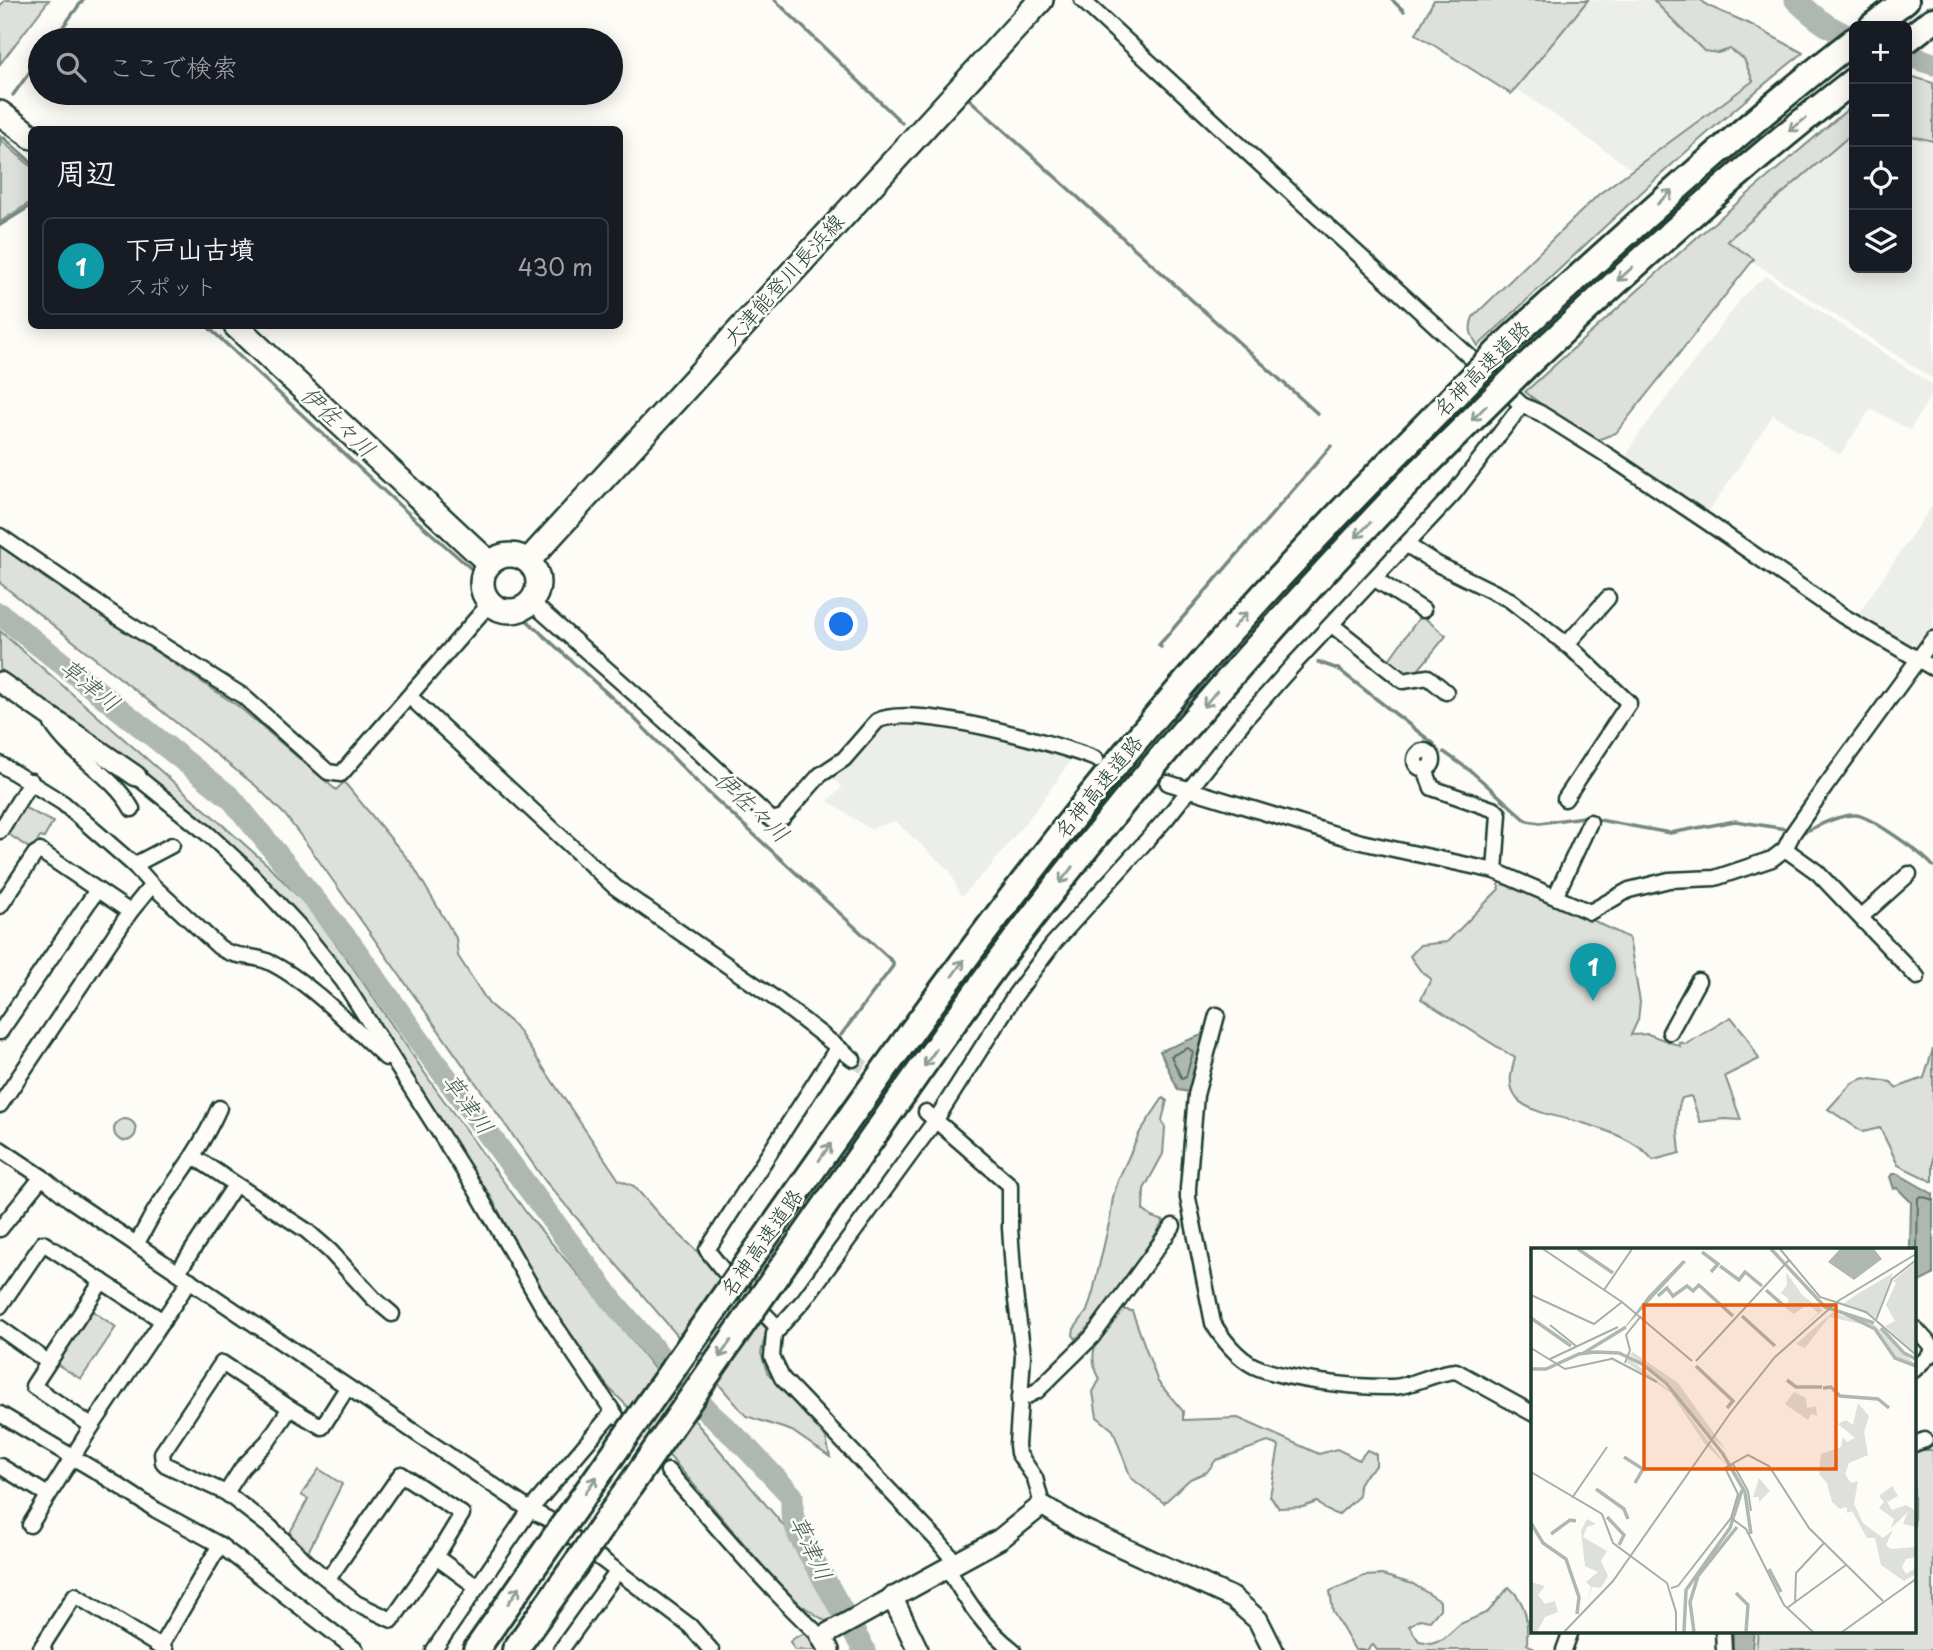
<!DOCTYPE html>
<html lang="ja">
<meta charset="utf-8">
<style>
body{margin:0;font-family:"Playpen Sans","Klee One",sans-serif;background:#20242c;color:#f1f3f6}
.controls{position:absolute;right:21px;top:21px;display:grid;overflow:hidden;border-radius:10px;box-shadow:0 4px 18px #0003}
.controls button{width:63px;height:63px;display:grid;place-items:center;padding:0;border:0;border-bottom:2px solid #363941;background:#171b24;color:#f1f3f6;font:35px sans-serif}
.you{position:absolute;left:842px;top:625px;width:24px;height:24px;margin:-18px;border:5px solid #fff;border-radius:50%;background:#1a73e8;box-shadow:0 0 0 10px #1a73e833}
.badge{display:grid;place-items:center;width:46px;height:46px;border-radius:50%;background:#d93025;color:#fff;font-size:23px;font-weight:700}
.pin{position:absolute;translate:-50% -58px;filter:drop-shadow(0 2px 4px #0008)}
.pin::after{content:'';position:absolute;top:37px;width:24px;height:21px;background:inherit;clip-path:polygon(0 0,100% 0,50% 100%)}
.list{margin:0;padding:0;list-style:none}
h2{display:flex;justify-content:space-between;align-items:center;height:91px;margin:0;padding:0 28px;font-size:30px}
h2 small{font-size:23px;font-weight:400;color:#9ea1a6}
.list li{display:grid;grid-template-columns:46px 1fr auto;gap:21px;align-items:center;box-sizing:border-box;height:98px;margin:0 14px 14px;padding:0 14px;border:2px solid #363941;border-radius:10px}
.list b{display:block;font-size:26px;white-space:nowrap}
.list p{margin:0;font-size:23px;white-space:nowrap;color:#9ea1a6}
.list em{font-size:23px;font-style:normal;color:#9ea1a6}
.icon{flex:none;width:38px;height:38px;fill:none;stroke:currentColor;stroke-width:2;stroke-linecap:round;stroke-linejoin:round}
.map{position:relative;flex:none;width:1933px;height:1650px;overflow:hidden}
.search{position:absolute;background:#171b24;box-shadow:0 4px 18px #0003;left:28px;top:28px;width:595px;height:77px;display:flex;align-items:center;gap:18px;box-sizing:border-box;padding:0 24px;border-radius:38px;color:#9ea1a6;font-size:26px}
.panel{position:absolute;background:#171b24;box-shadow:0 4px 18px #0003;left:28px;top:126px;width:595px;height:203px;border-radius:10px}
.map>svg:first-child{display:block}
.built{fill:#eceee9}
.green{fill:#dde0db;stroke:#7e8e88;stroke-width:2}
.water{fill:#aeb8b1;stroke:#75877f;stroke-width:2}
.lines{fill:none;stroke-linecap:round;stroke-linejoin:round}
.shore{stroke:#586e66;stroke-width:2}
.stream{stroke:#75877f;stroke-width:3.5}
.river{stroke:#aeb8b1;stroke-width:23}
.street-tunnel{stroke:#d1d6d0;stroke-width:14;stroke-dasharray:14 7;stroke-linecap:butt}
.street-casing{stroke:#1f3d34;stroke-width:19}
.secondary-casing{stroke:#1f3d34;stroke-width:24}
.primary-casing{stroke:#1f3d34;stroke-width:28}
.highway-casing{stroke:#1f3d34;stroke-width:30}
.street{stroke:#fdfcf7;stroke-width:14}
.secondary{stroke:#fdfcf7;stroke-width:19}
.primary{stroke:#fdfcf7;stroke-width:23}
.highway{stroke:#fdfcf7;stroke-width:24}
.highway-bridge-casing{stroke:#1f3d34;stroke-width:30;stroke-linecap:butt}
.highway-bridge{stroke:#fdfcf7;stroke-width:24}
.oneway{stroke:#8e9c96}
.labels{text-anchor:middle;stroke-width:5;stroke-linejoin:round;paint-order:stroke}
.street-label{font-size:21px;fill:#1f3d34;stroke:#fdfcf7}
.water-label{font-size:23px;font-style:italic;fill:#435c53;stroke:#fdfcf7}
.inset-river{fill:none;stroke:#aeb8b1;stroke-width:3.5}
.inset-road{fill:none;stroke:#a4b0a9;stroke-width:2}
.view{fill:#e8590c;fill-opacity:0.15;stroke:#e8590c;stroke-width:3.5}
.inset-edge{fill:none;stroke:#1f3d34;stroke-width:3.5}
</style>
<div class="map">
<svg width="1933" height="1650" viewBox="0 0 1933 1650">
<rect width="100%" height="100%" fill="#fdfcf7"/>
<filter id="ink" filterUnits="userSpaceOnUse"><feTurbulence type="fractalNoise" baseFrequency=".0143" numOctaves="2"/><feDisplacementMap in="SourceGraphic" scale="14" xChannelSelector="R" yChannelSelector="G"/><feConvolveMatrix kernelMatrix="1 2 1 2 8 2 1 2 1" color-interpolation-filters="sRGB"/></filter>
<g filter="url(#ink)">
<g class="built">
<polygon points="1588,0 1653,0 1704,51 1718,53 1730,49 1744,58 1753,81 1633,170 1516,88"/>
<polygon points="1854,132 1854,268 1907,268 1907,135 1933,141 1933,379 1752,261 1754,259 1726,241"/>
<polygon points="1766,276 1933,385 1933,392 1910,430 1871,408 1840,455 1773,415 1708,513 1626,459 1634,441 1744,295"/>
<polygon points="1933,504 1933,627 1919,647 1910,648 1857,616"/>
<polygon points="911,722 989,733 1071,760 1040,804 989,868 963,895 960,895 950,871 895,821 870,829 828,801 842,787 832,778 875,729 881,724"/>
</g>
<g class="green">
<polygon points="5,0 49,0 0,64 0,6"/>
<polygon points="1434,0 1588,0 1511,94 1416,34"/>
<path d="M1653 0H1701L1708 6 1750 24 1803 53C1689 143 1585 246 1478 346 1471 335 1468 329 1473 317L1599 194 1753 81 1744 59 1730 49 1718 53 1704 51Z"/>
<polygon points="1907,75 1933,83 1933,141 1907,135"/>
<polygon points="1854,104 1854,132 1727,241 1754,259 1616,433 1592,442 1525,392 1695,239"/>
<polygon points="0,135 2,141 32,167 31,202 0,222"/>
<polygon points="0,546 46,579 238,706 336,790 344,782 412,864 456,938 458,956 489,1004 515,1026 619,1180 634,1186 662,1218 700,1254 767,1329 761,1353 767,1372 826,1438 830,1457 792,1431 746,1416 545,1181 312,851 285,815 256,786 0,583"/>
<polygon points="1421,615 1446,636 1415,674 1404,675 1388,661"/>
<polygon points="0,631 225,827 270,867 309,908 343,953 437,1091 528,1215 612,1315 700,1427 790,1533 839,1617 825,1621 800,1604 774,1579 626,1405 607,1386 541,1290 490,1195 452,1140 368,1005 306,924 275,888 204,823 0,669"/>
<polygon points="23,807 53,822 44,838 40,837 32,850 7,833"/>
<path d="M1499 880H1511L1629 938 1640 1002 1638 1020 1631 1035 1648 1034 1680 1046 1679 1042 1686 1044 1731 1017 1745 1034 1759 1059 1725 1076 1741 1120 1724 1119 1700 1122 1691 1096 1682 1098C1674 1114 1679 1136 1680 1153L1653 1160C1638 1141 1606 1130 1583 1123 1565 1118 1530 1113 1517 1099 1507 1086 1511 1072 1515 1058L1421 999 1431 979 1420 970 1410 956 1420 945 1447 942 1499 889Z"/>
<polygon points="1933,1049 1933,1182 1898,1165 1880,1128 1863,1132 1828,1109 1852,1083 1864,1078 1891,1082 1896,1088 1924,1078"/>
<polygon points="1163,1098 1167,1101 1162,1120 1165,1128 1163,1154 1144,1189 1143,1210 1152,1217 1164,1221 1116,1295 1100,1316 1076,1339 1073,1335 1074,1329 1087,1311 1093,1292 1110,1219 1113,1197 1119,1178 1140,1132"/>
<circle cx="125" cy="1130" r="11"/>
<polygon points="88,1308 116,1327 81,1379 53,1362"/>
<path d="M1121 1309 1132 1311 1158 1382 1183 1411V1420L1238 1418 1319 1454 1337 1449 1359 1460 1367 1450 1376 1454V1466C1365 1475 1356 1481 1359 1496L1338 1515 1326 1510 1317 1502 1303 1507 1279 1508 1270 1496 1279 1446 1268 1442 1216 1460 1207 1472 1190 1479 1164 1503 1131 1478 1113 1430 1097 1417 1093 1392 1100 1379C1082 1347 1104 1334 1121 1309Z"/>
<polygon points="1914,1450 1933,1450 1933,1650 1756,1650 1758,1631 1914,1631"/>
<polygon points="319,1469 342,1484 307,1554 288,1536 308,1499 301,1495"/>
<path d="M1382 1575 1413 1584 1440 1601V1609L1430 1621 1420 1619 1409 1626 1419 1641 1431 1643 1443 1639 1460 1624 1488 1612 1509 1587C1527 1603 1528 1621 1527 1644L1536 1650H1377L1373 1645 1367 1650H1355L1333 1612 1330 1591 1364 1576Z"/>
<polygon points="805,1633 820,1650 795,1650 790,1642 794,1638"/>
</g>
<g class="water">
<polygon points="1204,1034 1190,1092 1178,1090 1160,1051"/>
<polygon points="1892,1174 1898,1174 1933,1194 1933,1275 1917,1283 1914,1288 1914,1249 1910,1249 1911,1202 1897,1188 1894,1189 1890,1177"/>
<polygon points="1733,1631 1754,1631 1752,1650 1733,1650"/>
</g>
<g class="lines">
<g class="shore">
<polygon points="1188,1048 1193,1052 1186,1077 1182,1079 1171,1056"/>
<polyline points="1914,1255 1917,1248 1918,1198 1921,1196 1933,1200"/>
</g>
<g class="stream">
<polyline points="775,0 902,123"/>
<polyline points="1392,0 1404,11"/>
<polyline points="53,40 83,0"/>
<polyline points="13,95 40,58"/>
<polyline points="969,99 1318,414"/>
<polyline points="4,138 32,163"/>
<polyline points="0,225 32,205"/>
<polyline points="207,326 399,505 476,573"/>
<polyline points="522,616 629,713 700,785 893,962 893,966 841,1035"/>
<polyline points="1161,647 1159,645 1331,446"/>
<polyline points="1318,662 1338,669 1434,744"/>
<polyline points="1444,752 1472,772 1527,821 1540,823 1583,817 1670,833 1735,821 1786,829"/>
<path d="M1803 832C1819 826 1839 814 1856 815 1870 816 1924 855 1933 866"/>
</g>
<g class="river">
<path d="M1796 0C1815 18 1830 30 1854 38"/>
<polyline points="1907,55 1933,64"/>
<polyline points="0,614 231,798 350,943 428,1053 614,1303 709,1413 742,1443 792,1496 792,1514 799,1535 864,1650"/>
</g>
<g class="street-tunnel">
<polyline points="1111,764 1168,783"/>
<polyline points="853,1059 926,1112"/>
<polyline points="616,1416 668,1471"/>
</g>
<g class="street-casing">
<g id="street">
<polyline points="1082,0 1522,405 1540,413 1610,457 1707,522 1843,616 1933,668"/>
<polyline points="0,536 116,616 243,696 328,772 341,774 490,603"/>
<polyline points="1407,545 1437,564 1510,600 1571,648 1629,703 1565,799"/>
<polyline points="1375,579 1423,610"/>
<path d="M531 602 673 728 772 820 783 817 820 775 844 759 877 721C911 702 1058 744 1096 759"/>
<polyline points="1332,625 1403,681 1428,677 1446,692"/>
<polyline points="1566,645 1608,598"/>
<polyline points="410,697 615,887 777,1000 853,1059"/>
<path d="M52 724C73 757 112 774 132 809"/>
<circle cx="1424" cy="760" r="9"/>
<path d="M0 764 63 803 134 865 152 885 219 947C235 959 253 954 269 962 309 981 353 1028 386 1058"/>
<polyline points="1425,769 1432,788 1495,810 1499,814 1495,871"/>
<polyline points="136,776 208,834 245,868 298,925 343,981 476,1190 544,1309 616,1416"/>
<polyline points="1168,783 1361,842 1495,871 1590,912 1629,890 1669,880 1715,878 1772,859 1785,849 1793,833 1825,787 1933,639"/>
<polyline points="0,831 31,781"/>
<polyline points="1785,849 1817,872 1917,977"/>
<polyline points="134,865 172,845"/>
<polyline points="1556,895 1590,822"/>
<polyline points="0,906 35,854 40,851 130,912"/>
<polyline points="1861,917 1909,874"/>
<path d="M1217 1015 1196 1095 1188 1188V1198L1213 1323C1222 1339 1238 1358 1254 1366 1285 1380 1359 1388 1393 1387 1414 1386 1434 1372 1456 1371L1532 1413"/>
<polyline points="0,1032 97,890"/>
<polyline points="1670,1032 1698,981"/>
<polyline points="0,1105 130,912 152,885"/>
<polyline points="926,1112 1010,1185 1010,1228 1014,1285 1023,1355 1017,1445 1018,1453 1035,1478 1042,1505"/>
<polyline points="0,1149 42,1177 69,1199 530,1510 548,1519 690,1626 711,1650"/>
<polyline points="194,1157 307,1231 330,1251 373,1298 392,1314"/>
<polyline points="0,1229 42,1177"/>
<path d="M136 1244C144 1232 150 1218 158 1206 181 1174 203 1144 219 1108"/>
<polyline points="178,1272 235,1185"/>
<polyline points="0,1306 43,1243 163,1321"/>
<polyline points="0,1328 48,1362"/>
<polyline points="779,1329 722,1269 707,1250 838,1047"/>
<polyline points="1916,1329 1933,1348"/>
<polyline points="1914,1370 1933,1352"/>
<polyline points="1019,1400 1037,1391 1092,1337 1173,1226"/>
<polyline points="0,1414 96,1471 156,1510 220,1545 356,1650"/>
<polyline points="92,1426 33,1386 102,1281"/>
<polyline points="1914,1444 1925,1440"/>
<polyline points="0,1466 48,1495"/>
<path d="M668 1471C718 1528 766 1586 821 1637"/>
<polyline points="226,1493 242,1468 268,1441 290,1408"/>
<polyline points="30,1525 92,1426 190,1280"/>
<polyline points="436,1557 477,1587"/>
<polyline points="956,1563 937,1540 782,1378 772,1357 774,1333 804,1300 935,1121 1015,995 1053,944 1166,819 1247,717 1295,663 1454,493 1522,405"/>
<path d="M948 1569C966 1600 984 1628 1013 1650"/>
<polyline points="328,1579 401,1474 462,1514 436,1557 392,1620 356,1603 311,1566 270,1527 226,1493 166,1465 163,1462 162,1453 222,1363 290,1408 322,1427 347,1388"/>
<polyline points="1723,1631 1724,1650"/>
<polyline points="160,1647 220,1545"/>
<polyline points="44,1650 41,1648 75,1595 165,1650"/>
<polyline points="434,1650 530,1510 613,1412"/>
<polyline points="561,1650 617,1572"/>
<polyline points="1564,1650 1571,1631"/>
</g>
</g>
<g class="secondary-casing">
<g id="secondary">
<polyline points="0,682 136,776"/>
<polyline points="892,1597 918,1650"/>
<polyline points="829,1650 821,1637 1000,1539 1042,1505 1078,1527 1233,1598 1258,1620 1273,1650"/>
</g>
</g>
<g class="primary-casing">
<g id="primary">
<polyline points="0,113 32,137"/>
<polyline points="236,326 489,563"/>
<circle cx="510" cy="583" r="28"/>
<polyline points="528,561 1041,0"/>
</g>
</g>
<g class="highway-casing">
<g id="highway">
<polyline points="1872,26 1906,0"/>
<polyline points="1907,40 1933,20"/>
<path d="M1506 343C1620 239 1732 135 1854 40"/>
<path d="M1527 365C1633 266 1740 169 1854 80"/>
<path d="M758 1248C856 1108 955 968 1061 833 1163 702 1275 578 1391 460"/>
<path d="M778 1273C879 1129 978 982 1088 846 1190 719 1298 598 1410 481"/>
<polyline points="476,1650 552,1541"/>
<polyline points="515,1650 578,1561"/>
</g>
</g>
<use href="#street" class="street"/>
<use href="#secondary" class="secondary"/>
<use href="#primary" class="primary"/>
<use href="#highway" class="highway"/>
<g class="highway-bridge-casing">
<g id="highway-bridge">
<polyline points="1391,460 1506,343"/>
<polyline points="1410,481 1527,365"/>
<polyline points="552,1541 758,1248"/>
<polyline points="578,1561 778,1273"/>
</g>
</g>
<use href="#highway-bridge" class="highway-bridge"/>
</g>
<defs><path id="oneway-shaft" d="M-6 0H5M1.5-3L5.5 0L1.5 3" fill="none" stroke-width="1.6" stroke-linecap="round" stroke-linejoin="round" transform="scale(1.75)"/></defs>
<g class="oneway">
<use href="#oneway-shaft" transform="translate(1797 125) rotate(142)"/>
<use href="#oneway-shaft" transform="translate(1665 197) rotate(-43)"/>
<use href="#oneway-shaft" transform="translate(1625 274) rotate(138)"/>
<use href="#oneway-shaft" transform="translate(1479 413) rotate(135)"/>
<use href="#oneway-shaft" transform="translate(1363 530) rotate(134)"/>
<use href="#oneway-shaft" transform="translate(1240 620) rotate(-49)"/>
<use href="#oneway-shaft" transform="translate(1210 699) rotate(130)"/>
<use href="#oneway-shaft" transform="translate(1066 875) rotate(128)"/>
<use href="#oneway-shaft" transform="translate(958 968) rotate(-54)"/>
<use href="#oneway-shaft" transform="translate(930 1058) rotate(125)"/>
<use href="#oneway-shaft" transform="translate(825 1152) rotate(-55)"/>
<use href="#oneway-shaft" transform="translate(725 1349) rotate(125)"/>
<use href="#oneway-shaft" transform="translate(591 1485) rotate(-55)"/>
<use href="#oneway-shaft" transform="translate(514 1595) rotate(-55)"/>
</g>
</g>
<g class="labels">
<g class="street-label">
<text transform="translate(784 280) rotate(-48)" y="7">大津能登川長浜線</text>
<text transform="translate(1482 369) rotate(-45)" y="7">名神高速道路</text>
<text transform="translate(1099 787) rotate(-51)" y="7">名神高速道路</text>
<text transform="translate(762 1243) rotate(-55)" y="7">名神高速道路</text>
</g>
<g class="water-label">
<text transform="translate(338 422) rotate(43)" y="8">伊佐々川</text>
<text transform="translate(90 685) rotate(39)" y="8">草津川</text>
<text transform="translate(752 807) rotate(43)" y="8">伊佐々川</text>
<text transform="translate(468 1104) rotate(54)" y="8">草津川</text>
<text transform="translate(811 1548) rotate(65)" y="8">草津川</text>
</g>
</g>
<g transform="translate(1531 1248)">
<rect width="385" height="385" fill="#fdfcf7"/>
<path d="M385 14V106L354 78 364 73 355 57 365 35 362 33ZM255 24 272 48 292 62 259 90 287 65 277 56 263 66 254 60 258 51 250 45 256 37ZM362 25 345 70 312 56 328 45ZM302 64 339 78 298 69 274 100 265 96ZM320 70 344 77 385 117 364 109 343 79ZM102 104 147 135 195 202 174 183 138 135 98 106ZM97 110 140 143 196 218 173 195 140 145 96 115ZM263 144 275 150 276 160 285 158 286 168 280 166 277 172 254 156ZM327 155 338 168 333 184 337 207 318 215 314 226 320 235 327 233 323 256 332 275 352 290 362 282 355 297 360 301 385 299V309L375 311 371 319 375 326 385 320V326L373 333 350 317 344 290H336L321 263 316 265V259L309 261 301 254 296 235 288 226 290 206 310 199 312 189 316 194 324 190 307 176 315 172 322 177ZM228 230 239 243 228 254V249H222ZM361 238 367 248 356 254 361 262 375 257 385 263V279L372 276 377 264 360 280 363 271 348 260 353 254 348 248ZM56 271 65 276 56 279 52 289 76 303 70 313 77 328 70 340 61 339 57 354 60 339 55 334 67 324 54 318 50 283ZM0 334 14 338 7 347 14 356 10 357 24 353 27 364 14 369 6 384H0Z" fill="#dde0db"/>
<path d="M309 1H343L351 11 323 32 297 14ZM152 12 155 14 91 83 117 48Z" fill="#aeb8b1"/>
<path class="inset-river" d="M47 1 82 25M240 1 294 59 343 75M171 4 187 16 180 24M189 18 208 32 214 24 231 38M169 38 202 68M235 42 253 58M127 48 136 40 142 48 156 38 162 43 169 36M314 66 344 81 364 110 385 118M211 68 244 98M0 70 40 98M350 80 373 105 385 111M51 106 95 79M165 118 202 153 196 160M0 121H15L48 106 65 104 88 105 111 116 136 136 192 206 214 244 220 286M256 132 265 139H291M292 140 300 139 309 148 347 151 358 160M93 209 112 221 104 235M65 241 93 261 97 271M76 269 93 287 88 297M0 275 12 295 35 311 48 349 46 366M20 286 39 272 45 273M238 321 250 344M205 345 217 357 215 384M153 384 155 342 199 280 211 242M163 384 159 354 167 328 206 279"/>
<path class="inset-road" d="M12 1 91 54M249 1 289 49 335 64 385 107M73 42 101 1M0 47 63 76 91 54 161 113M345 72 361 31 385 12M19 77 45 98M0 100 34 121 80 111M80 110 126 134M19 111 87 79M165 113 258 12M94 115 99 102 95 87 110 68M202 216 217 243 220 263M0 224 71 266 82 295 136 335 145 364V384M41 250 76 199M200 270 207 246 194 220 217 207 238 218 278 280 352 353M140 340 147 338 200 270 215 281 253 357 282 384M264 355 265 325 293 295M256 360 315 317M33 384 82 333 200 164 244 109 307 53 385 6M311 384 385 331"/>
<path class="view" d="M113 57H305V221H113Z"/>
<rect width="385" height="385" class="inset-edge"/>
</g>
</svg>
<div class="controls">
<button>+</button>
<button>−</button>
<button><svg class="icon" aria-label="locate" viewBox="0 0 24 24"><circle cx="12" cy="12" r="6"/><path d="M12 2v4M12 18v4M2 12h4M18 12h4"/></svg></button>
<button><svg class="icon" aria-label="layers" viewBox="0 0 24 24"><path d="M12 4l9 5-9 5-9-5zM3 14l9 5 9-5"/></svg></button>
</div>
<div class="you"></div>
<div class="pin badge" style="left:1593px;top:1001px;background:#0f9aa8">1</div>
<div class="search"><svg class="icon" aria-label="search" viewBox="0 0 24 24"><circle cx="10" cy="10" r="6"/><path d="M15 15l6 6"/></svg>ここで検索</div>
<section class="panel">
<h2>周辺<small></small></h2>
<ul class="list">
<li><span class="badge" style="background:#0f9aa8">1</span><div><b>下戸山古墳</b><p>スポット</p></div><em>430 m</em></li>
</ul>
</section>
</div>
